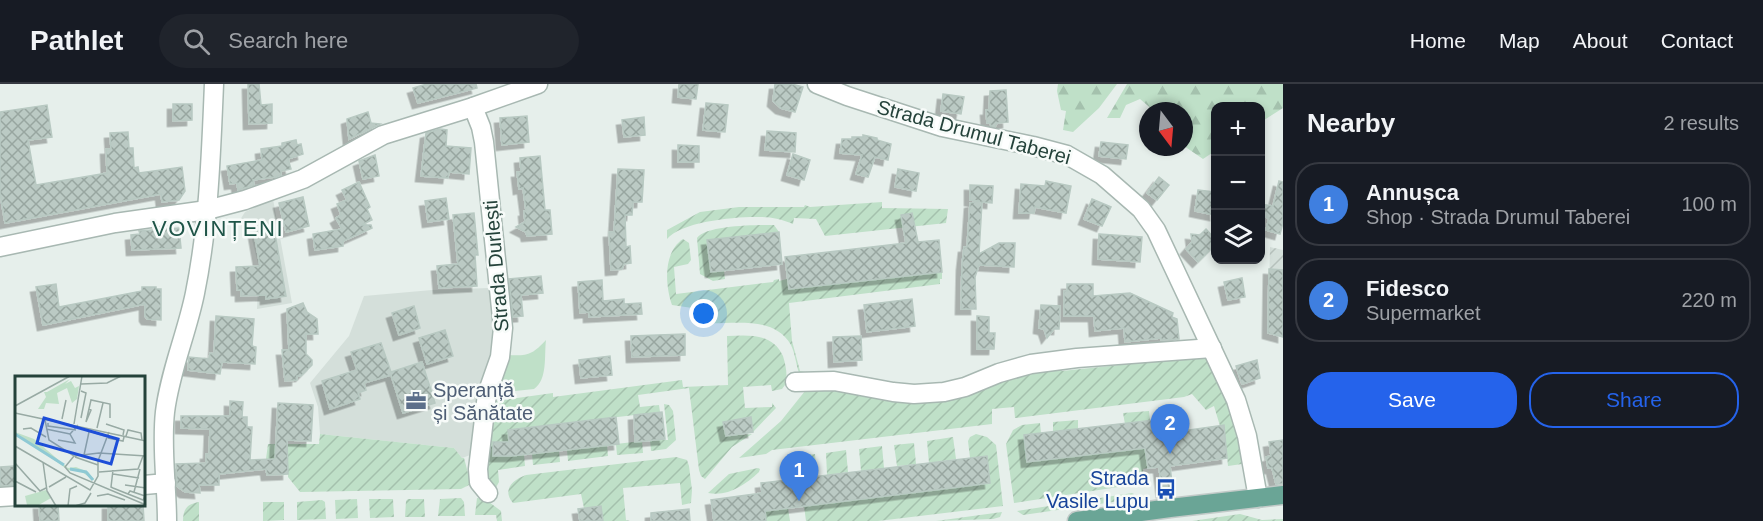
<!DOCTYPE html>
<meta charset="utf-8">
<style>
body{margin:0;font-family:Helvetica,sans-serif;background:#20242c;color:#f1f3f6}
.controls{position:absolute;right:18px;top:18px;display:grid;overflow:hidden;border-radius:12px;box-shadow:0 3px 9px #0003}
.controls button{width:54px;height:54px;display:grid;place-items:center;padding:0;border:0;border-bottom:2px solid #363941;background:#171b24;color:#f1f3f6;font:30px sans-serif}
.compass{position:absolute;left:1139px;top:18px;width:54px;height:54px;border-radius:50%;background:#171b24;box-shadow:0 3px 9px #0003;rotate:164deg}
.you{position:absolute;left:704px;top:230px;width:21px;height:21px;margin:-15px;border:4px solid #fff;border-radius:50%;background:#1a73e8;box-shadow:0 0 0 9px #1a73e833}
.badge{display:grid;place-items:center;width:39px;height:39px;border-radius:50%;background:#2563eb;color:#fff;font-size:20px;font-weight:700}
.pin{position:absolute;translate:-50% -50px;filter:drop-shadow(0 2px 3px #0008)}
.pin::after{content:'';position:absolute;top:32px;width:21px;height:18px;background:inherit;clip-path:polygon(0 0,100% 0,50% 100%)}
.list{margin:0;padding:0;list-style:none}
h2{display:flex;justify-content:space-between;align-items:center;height:78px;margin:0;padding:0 24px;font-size:26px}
h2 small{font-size:20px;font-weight:400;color:#9ea1a6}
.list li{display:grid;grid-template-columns:39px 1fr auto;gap:18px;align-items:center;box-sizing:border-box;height:84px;margin:0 12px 12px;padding:0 12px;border:2px solid #363941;border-radius:24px}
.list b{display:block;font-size:22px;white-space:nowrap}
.list p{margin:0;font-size:20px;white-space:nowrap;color:#9ea1a6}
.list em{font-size:20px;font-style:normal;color:#9ea1a6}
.actions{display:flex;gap:12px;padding:18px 24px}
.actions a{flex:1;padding:14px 0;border:2px solid #2563eb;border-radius:24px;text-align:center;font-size:21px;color:#2563eb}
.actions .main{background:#2563eb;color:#fff}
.icon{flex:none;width:33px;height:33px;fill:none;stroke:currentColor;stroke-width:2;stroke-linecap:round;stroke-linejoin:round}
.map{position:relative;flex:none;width:1283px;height:437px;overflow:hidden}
header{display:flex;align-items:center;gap:36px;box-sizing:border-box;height:84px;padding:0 30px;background:#171b24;border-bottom:2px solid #363941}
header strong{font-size:28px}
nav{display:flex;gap:33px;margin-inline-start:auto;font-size:21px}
.search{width:420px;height:54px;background:#20242c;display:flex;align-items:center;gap:15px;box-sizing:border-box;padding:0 21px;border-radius:33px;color:#9ea1a6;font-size:22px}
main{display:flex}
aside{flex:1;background:#171b24}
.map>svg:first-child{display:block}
.built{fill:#d4dfda}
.industrial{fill:url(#industrial-furrows)}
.grass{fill:#bfe0c8}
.forest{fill:url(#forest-firs)}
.garden{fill:url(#garden-furrows)}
.building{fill:url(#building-cross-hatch);stroke:#b8c9c2;stroke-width:1.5;filter:url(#shadow)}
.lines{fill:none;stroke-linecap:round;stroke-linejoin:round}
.minor-casing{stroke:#a8b8b2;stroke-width:21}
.major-casing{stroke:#c2cac8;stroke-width:21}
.minor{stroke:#fff;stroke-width:18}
.major{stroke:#6aa596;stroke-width:18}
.labels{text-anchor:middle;stroke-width:5;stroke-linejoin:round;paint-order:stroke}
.street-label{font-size:20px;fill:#24423a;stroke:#f7fbf9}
.service-label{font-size:20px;fill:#4e5e75;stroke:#f7fbf9;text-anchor:start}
.transit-label{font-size:20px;fill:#164399;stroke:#f7fbf9;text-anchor:end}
.quarter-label{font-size:22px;letter-spacing:1.5px;fill:#1f5548;stroke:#f7fbf9}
.inset-river{fill:none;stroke:#8ec9d4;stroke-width:3}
.inset-road{fill:none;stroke:#98aaa4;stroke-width:1.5}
.view{fill:#1d4ed8;fill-opacity:0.15;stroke:#1d4ed8;stroke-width:3}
.inset-edge{fill:none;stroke:#24423a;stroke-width:3}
</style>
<header>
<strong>Pathlet</strong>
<div class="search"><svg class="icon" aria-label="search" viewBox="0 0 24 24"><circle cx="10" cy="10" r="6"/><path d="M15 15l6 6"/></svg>Search here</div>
<nav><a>Home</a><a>Map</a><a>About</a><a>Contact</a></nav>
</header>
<main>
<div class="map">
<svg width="1283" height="437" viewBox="0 0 1283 437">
<defs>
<pattern id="industrial-furrows" width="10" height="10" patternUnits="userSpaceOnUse" patternTransform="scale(1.5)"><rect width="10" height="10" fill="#d4dfda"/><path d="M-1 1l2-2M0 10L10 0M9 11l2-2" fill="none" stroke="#b6c1bc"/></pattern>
<pattern id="forest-firs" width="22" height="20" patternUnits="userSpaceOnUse" patternTransform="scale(1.5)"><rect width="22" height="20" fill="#bfe0c8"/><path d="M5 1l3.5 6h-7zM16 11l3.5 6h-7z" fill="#a4c1ad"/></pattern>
<pattern id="garden-furrows" width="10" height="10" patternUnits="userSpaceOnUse" patternTransform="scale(1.5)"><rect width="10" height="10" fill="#bfe0c8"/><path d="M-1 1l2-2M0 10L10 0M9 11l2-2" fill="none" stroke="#a4c1ad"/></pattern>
<pattern id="building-cross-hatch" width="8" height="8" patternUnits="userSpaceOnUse" patternTransform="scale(1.5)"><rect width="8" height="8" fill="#bbcac4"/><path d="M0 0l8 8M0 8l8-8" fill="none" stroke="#98a6a0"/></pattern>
<filter id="shadow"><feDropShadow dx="-5.5" dy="5.5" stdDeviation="0" flood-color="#0004"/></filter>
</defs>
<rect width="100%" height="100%" fill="#e6efeb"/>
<g class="built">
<polygon points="273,115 292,219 257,225 259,184 249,143 240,136 245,128"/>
<polygon points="489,204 495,259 476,369 462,374 454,364 320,350 318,323 310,299 349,252 364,212 432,206"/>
</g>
<polygon class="industrial" points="1270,163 1283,166 1283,253 1268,249"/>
<path class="grass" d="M546 256C544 272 548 295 534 305L497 309 495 307 507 271C528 272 532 271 546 256Z"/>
<g class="forest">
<polygon points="1058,0 1117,0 1099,24 1073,48 1063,46 1066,27 1061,26 1057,7"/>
<polygon points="1127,0 1283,0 1283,24 1261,38 1260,22 1216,22 1215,67 1203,75 1184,62 1184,27 1154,27 1140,15 1126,21 1120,34 1107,34"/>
</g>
<g class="garden">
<path d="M882 118V124L948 125 946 139 825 152 816 135 794 134 793 140C783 136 772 133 761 133 739 132 681 137 667 155V146L700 128 739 123H804L805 121 810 123Z"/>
<path d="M774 141 779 148 707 156 711 188 724 187 725 195 713 197 700 190 697 154C706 141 757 141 774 141Z"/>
<path d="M683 155 689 159 691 176 688 180 674 183 676 210 773 198 774 196 779 195V197L787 195 789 205 942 188V195H940V200L789 219 792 257 800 287 805 288 802 291 799 289C796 280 795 269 791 261 773 230 731 241 702 239L699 225 672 221C665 201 663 168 683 155Z"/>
<path d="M727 252C749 251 773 249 783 272 786 282 788 292 785 301L782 305 772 307 771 301 743 303 745 324 772 323V319L776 324 753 348 751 334 724 338 726 352 752 350 732 363 705 395 701 392 699 386 689 304 638 311 640 323 659 321 660 328 508 346 511 372 524 371 525 382 498 386 499 398 495 405 483 396 492 322 496 317 553 309V313L682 296 683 303 728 301Z"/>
<polygon points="1206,272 1231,320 1244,375 1242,380 1228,382 1224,341 1220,342 1214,322 1206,326 1192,310 1184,313 1015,334 1014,323 992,325 992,340 772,366 766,370 739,374 781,337 805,307 824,303 879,311 1060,281 1062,287"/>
<polygon points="664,320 669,321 673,327 676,356 666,365 651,367 650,356 668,356"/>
<polygon points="1149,327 1150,337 1125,340 1123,329"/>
<polygon points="1078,336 1078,345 1053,348 1053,338"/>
<polygon points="1040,339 1041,349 1024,352 1027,378 1145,364 1148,384 1143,385 1144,399 1014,419 1006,360 1013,346 1022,341"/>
<polygon points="320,350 454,364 462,374 464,374 468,389 471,392 473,399 461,405 300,408 288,393 288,375 266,375 268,360 319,360"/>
<polygon points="976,350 987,353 996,361 1003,422 878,437 806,437 804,422 990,399 987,372 970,374 968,357 970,353"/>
<polygon points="953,353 956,375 929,379 927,357"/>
<polygon points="642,357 643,369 617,371 616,360"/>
<polygon points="914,359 916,380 897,382 894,361"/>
<polygon points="607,361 608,372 568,377 567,366"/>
<polygon points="882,362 884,384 861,387 859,365"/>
<polygon points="846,366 848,388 827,391 826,369"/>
<polygon points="559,367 560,378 533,381 532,370"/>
<polygon points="815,370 817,392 787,396 786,383 790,373"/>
<path d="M676 373 687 376 689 382 692 406 691 419 682 421 680 399 623 404 626 436 630 437H603L601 422 584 424 581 410 513 419C502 406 512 396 526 391Z"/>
<path d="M758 384 760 385 759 388C745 401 728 413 708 409L729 390Z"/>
<polygon points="1132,409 1134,410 1127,416 1023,431 1017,427"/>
<polygon points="461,414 464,418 465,432 438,432 440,415"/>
<polygon points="477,414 485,415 501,427 502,437 497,437 496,431 475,431"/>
<polygon points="357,415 358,434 336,435 335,416"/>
<polygon points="369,415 393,415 394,433 370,434"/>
<polygon points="408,415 424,415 425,433 405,433 406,417"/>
<polygon points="322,416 325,418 326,435 297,436 297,418"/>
<path d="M199 418V437H183C183 425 187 420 199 418Z"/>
<polygon points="263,418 284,418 284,436 263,437"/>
<polygon points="788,424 790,437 766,437 765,427"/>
<polygon points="1002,428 1000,433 993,435 936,437"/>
<polygon points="1240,430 1262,436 1283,435 1283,437 1192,437"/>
</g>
<g class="building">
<polygon points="248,0 259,0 261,21 272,20 272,39 249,40"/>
<polygon points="427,0 476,0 477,4 418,19 413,4"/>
<polygon points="679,0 698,0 696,15 678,13"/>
<polygon points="775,0 792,0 803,3 795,28 781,24 773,17"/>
<polygon points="1006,6 1008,38 997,39 995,43 991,42 990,39 987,39 986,26 989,26 990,7"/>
<polygon points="943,10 964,13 961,30 941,27"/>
<polygon points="706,19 728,21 725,48 703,46"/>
<polygon points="173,20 192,20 192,36 173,37"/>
<polygon points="47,21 52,53 28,56 36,101 107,89 106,65 111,65 110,49 128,48 129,64 133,64 134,84 138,83 139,89 182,83 185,107 179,116 162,118 161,110 5,139 0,109 0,28"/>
<polygon points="368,28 371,39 370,39 380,40 349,55 347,35"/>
<polygon points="527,32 529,58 502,61 500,34"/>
<polygon points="644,33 645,51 624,53 622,36"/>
<polygon points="440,45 447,46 446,62 471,64 469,90 449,88 448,94 421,92 426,49"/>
<polygon points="767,47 796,49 795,68 765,66"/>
<polygon points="863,51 877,54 877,56 891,60 888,76 875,73 868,93 856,90 862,71 840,69 842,55 852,55 852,53 863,53"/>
<polygon points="296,56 297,61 301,60 303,70 288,75 291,85 281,87 281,91 275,93 253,96 254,101 238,106 237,99 230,100 227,82 262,76 261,65 282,62 282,59"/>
<polygon points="1101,58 1128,61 1126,75 1099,72"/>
<polygon points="678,61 699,62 699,78 678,78"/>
<polygon points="793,70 810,76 804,96 787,91"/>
<polygon points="375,71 379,92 363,95 359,77"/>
<polygon points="540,72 545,126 550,126 552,150 527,152 526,148 516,143 525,138 524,127 526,127 523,104 519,105 517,88 521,88 520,74"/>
<polygon points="618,85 644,86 642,118 633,118 632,131 625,131 626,163 630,162 631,179 624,180 622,185 611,186 609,148 614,148"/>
<polygon points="898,85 919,89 916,107 895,103"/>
<polygon points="1159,93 1169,101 1157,116 1147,109"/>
<polygon points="1046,97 1071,102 1066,129 1035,123 1034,129 1019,129 1021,100 1045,102"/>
<polygon points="1279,97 1283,98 1283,139 1280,150 1266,146 1269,134 1260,132 1260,120 1273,122"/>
<polygon points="359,98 370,123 367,125 372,136 361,141 371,141 372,144 343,157 343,162 315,166 313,150 342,145 336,134 341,131 337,120 347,116 342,106"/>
<polygon points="970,101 993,102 992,119 982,118 979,170 999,159 1015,159 1014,183 979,181 975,193 976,225 961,225 962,181 964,163 967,163 970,119 980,117 970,116"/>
<polygon points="1198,106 1214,108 1215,131 1195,127"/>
<polygon points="303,113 309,142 286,148 279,119"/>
<polygon points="446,114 449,135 428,138 425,117"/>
<polygon points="1092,115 1111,123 1102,142 1084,135"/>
<polygon points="474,129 478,171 475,171 477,202 439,204 437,182 458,180 453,131"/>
<polygon points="912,129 918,158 939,156 942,188 789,205 785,173 906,159 901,131"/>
<polygon points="179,144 181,164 132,166 131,151 140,150 139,147"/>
<polygon points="274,144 286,212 266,215 266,211 241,212 241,206 237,206 236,183 260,182 254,148"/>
<polygon points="1206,145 1215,155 1215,161 1198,178 1186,165 1192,158 1191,150 1200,151"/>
<polygon points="779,148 782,180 711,188 707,156"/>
<polygon points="1099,150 1142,153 1140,178 1098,175"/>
<polygon points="1269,185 1283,186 1283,253 1268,249"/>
<polygon points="541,192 543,209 521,211 523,232 513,233 509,195"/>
<polygon points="1242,194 1245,213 1228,216 1224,198"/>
<polygon points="602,196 603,217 624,215 624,220 641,219 642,230 589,233 589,228 580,229 578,198"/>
<polygon points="56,200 59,223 142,207 142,203 156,203 156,205 161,205 161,236 147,235 145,232 145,220 43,241 36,203"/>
<polygon points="1067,200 1093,200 1093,212 1130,209 1173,229 1172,233 1177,235 1179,255 1161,256 1161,254 1125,258 1124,244 1095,247 1094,232 1064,232 1064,207 1067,207"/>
<polygon points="912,215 915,242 867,248 864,221"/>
<polygon points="303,219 307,228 317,235 318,250 306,250 306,270 312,276 312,281 301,292 297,292 297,296 285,297 282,266 289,266 287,225"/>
<polygon points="1041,221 1060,222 1059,245 1054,245 1047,254 1044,245 1039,244"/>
<polygon points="414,222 420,244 399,251 392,229"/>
<polygon points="216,232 254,235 252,262 256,263 255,280 222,278 220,290 188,286 189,273 209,275 210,269 214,270"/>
<polygon points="977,232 989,233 989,249 995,249 994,265 977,265"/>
<polygon points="445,246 453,272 427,280 419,254"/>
<polygon points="685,250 685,271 632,273 631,252"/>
<polygon points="861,252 862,276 834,278 833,253"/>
<polygon points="381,259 391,288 422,278 435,319 403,329 391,291 364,299 366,306 358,309 360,315 330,325 322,297 357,286 351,268"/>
<polygon points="610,272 612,291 581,294 579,276"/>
<polygon points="1257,276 1260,294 1242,300 1236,282"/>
<polygon points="230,317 243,318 242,333 247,333 247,343 252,343 250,376 275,375 278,319 313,321 311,357 287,356 288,390 267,391 266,385 219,390 219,401 199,401 200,409 185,408 177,402 176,380 206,379 206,370 209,370 210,345 181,344 181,332 230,332"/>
<polygon points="662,328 665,355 635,358 634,331"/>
<polygon points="616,333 619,360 511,372 493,372 493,358 509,358 508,346"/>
<polygon points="751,333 753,348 726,352 723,338"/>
<polygon points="1180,333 1182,347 1224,341 1227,374 1170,382 1173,407 1162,408 1159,383 1148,384 1145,364 1027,378 1024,351"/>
<polygon points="1283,356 1283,400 1276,400 1272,384 1268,384 1266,373 1271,372 1269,358"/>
<polygon points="987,372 990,399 765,427 766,437 714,437 711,416 762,409 761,399"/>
<polygon points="14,382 15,401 0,402 0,383"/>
<polygon points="39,420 58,420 59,437 40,437"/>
<polygon points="108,420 143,420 144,437 108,437"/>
<polygon points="601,422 603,437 580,437 578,425"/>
<polygon points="689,425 690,437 651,437 651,429"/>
</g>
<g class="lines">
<g class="minor-casing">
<g id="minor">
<polyline points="817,0 847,12 942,43 1033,62 1067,71 1102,91 1141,125 1156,146 1236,316 1247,352 1258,414"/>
<polyline points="473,23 481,43 484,58 503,244 500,273 487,310 478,385 479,398 488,409"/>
<polyline points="0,163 115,139 207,126 245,116 303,95 383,51 473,23 538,0"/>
<polyline points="795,298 834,297 893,308 914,310 944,308 965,303 999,289 1031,280 1077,274 1212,264"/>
<polyline points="144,401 166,399"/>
<polyline points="0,413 16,412"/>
<path d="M167 437C167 401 161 364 165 328 170 287 187 249 195 209 209 140 211 70 214 0"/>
</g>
</g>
<g class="major-casing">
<polyline id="major" points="1077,437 1170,424 1283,411"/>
</g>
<use href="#minor" class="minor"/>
<use href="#major" class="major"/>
</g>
<defs>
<g id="office-bare" transform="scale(1.62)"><path d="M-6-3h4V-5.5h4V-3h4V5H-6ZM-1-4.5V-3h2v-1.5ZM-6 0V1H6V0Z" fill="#5c6f8a" stroke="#f7fbf9" stroke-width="2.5" paint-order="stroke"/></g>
<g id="bus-bare" transform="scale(1.62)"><path d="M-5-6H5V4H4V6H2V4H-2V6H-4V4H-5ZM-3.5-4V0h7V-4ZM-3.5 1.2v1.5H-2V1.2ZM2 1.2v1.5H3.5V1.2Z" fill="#1a4fb4" stroke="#f7fbf9" stroke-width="2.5" paint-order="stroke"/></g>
</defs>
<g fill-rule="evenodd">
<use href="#office-bare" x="416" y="317"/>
<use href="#bus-bare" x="1166" y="405"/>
</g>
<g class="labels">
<g class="street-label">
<text transform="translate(974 48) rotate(15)" y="7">Strada Drumul Taberei</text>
<text transform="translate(496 182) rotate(-95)" y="7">Strada Durlești</text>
</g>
<g class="service-label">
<text x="433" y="313">Speranță<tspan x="433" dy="23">și Sănătate</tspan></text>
</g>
<g class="transit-label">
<text x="1149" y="401">Strada<tspan x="1149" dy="23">Vasile Lupu</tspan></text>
</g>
<g class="quarter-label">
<text x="218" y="152">VOVINȚENI</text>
</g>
</g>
<g transform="translate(15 292)">
<rect width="130" height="130" fill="#e6efeb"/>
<path d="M0 56 19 63 53 92 61 91 73 96 80 105 64 94H53Z" fill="#bfe0c8"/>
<path d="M31 114 36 122 22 130 12 129 10 120Z" fill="#bfe0c8"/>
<path d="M55 3 50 8 56 5 60 12 64 10 62 23 57 27 52 12 42 17 44 28 31 27 29 33H23L31 21 29 16H35H32Z" fill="#bfe0c8"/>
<path class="inset-river" d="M0 58 49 89M55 93 71 96 78 104"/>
<path class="inset-road" d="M66 8 92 7 106 0M66 15 71 17 66 42M0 30 55 0M74 33 76 34 71 46 76 24 95 28V42M0 37 131 65M47 43 51 24M30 44 34 64 59 80 84 77 131 80M33 47V50L61 54M59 48 67 0M91 48 109 54 108 59M82 52 88 27M8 53 16 52 31 61M31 53 55 58M74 55 93 61M111 60 113 54 126 57 127 64M93 62 108 65 109 61M43 64 60 67 55 58 63 49M0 70 75 114 83 100V85L94 56M69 79 74 56M59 80 50 91 55 97 131 129M60 81 83 89M28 86 32 115 41 130M0 87 25 115 31 112M98 94 96 111 98 112 128 124 130 120 115 115 113 118M84 96 123 93 128 80M98 98 124 102M0 105 21 116M110 109 131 112M34 111 51 101M119 116 125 93M82 120 93 118 110 124M53 130 55 113 62 110M60 130 70 127 76 117"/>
<path class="view" d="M29 42 103 63 96 88 22 67Z"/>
<rect width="130" height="130" class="inset-edge"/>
</g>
</svg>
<div class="controls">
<button>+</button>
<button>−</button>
<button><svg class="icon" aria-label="layers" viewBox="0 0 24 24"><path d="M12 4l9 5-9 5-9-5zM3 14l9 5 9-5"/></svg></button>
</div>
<svg class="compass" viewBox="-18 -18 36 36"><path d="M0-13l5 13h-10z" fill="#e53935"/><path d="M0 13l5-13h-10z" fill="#9ea1a6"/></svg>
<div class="you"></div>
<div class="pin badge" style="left:799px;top:417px;background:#3f7fe0">1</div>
<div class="pin badge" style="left:1170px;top:370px;background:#3f7fe0">2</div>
</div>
<aside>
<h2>Nearby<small>2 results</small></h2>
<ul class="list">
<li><span class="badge" style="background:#3f7fe0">1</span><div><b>Annușca</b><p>Shop · Strada Drumul Taberei</p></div><em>100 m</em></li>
<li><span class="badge" style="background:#3f7fe0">2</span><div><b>Fidesco</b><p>Supermarket</p></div><em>220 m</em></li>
</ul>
<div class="actions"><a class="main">Save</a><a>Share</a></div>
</aside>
</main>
